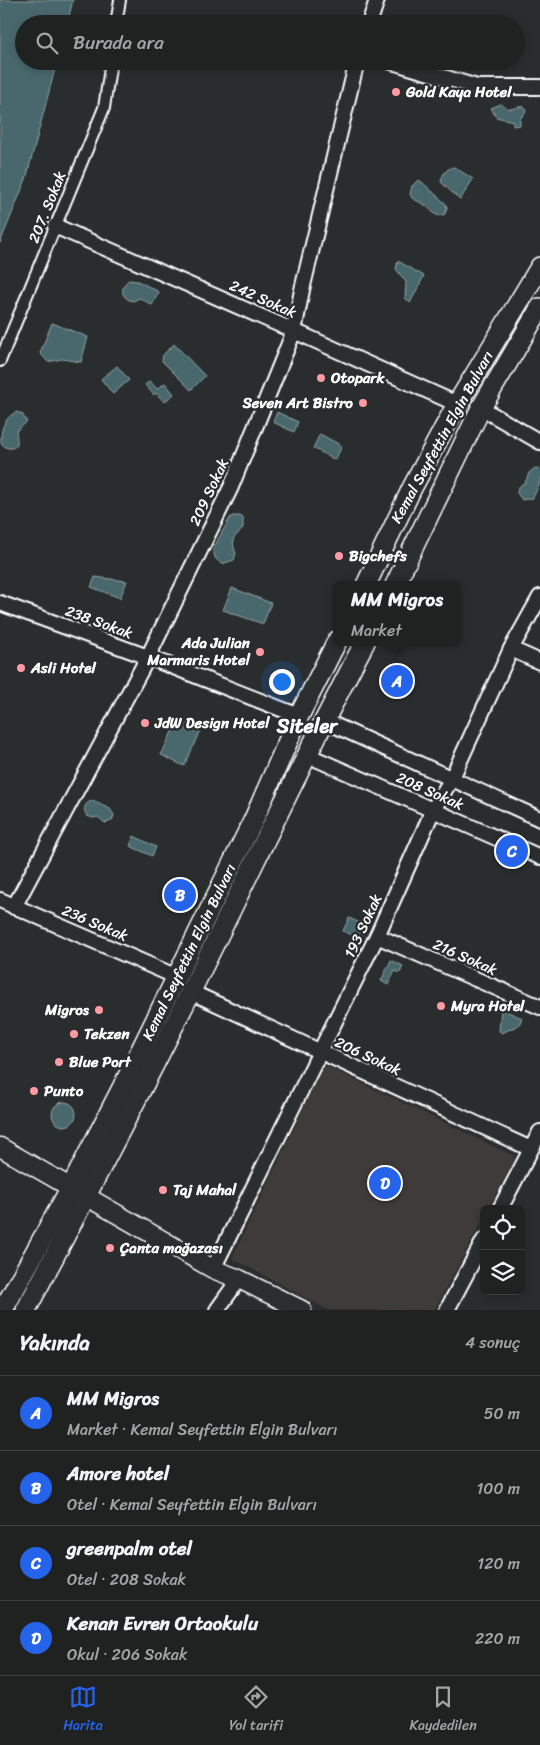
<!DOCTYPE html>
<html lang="tr">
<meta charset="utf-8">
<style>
body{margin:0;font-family:Sriracha,sans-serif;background:#2d2f2f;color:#f1f3f6}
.controls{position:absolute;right:15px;bottom:15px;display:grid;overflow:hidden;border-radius:8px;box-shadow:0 2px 8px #0003}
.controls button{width:45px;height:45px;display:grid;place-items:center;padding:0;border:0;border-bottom:1px solid #3d3f40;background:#202222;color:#f1f3f6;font:25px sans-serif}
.you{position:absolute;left:281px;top:681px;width:18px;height:18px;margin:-12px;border:4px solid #fff;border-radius:50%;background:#1a73e8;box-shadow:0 0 0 8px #1a73e833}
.badge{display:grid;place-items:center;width:32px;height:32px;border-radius:50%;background:#2563eb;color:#fff;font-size:16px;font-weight:700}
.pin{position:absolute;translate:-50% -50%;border:2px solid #fff;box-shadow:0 1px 5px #0006}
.popup{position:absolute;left:333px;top:581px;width:128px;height:65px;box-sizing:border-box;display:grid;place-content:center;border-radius:8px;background:#202222;filter:drop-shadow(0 1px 4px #0005);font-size:16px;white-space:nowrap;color:#a2a4a5}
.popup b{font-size:19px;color:#f1f3f6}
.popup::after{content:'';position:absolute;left:50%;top:100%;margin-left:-10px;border:10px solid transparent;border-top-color:#202222}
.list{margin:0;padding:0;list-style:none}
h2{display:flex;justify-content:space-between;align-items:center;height:65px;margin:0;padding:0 20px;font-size:21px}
h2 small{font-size:16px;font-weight:400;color:#a2a4a5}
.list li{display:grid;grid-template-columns:32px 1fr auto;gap:15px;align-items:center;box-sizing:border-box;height:75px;padding:0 20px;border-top:1px solid #3d3f40}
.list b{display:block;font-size:19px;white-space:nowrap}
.list p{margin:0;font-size:16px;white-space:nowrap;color:#a2a4a5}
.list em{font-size:16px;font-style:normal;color:#a2a4a5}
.icon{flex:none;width:28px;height:28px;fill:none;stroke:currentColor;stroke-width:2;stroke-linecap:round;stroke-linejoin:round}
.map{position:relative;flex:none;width:540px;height:1310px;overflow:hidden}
.search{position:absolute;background:#202222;box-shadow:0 2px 8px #0003;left:15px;right:15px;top:15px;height:55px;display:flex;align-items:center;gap:12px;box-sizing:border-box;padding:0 18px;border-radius:28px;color:#a2a4a5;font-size:19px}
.sheet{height:365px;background:#202222}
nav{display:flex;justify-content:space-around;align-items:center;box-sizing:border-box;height:70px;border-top:1px solid #3d3f40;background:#202222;font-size:14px;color:#a2a4a5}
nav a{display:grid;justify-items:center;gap:2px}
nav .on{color:#2563eb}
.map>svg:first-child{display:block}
.built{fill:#3f3b3b}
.water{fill:#4a676d;stroke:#92a4a7}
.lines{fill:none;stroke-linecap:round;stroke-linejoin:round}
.pedestrian-casing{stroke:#fff;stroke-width:14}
.minor-casing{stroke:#fff;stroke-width:18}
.tertiary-casing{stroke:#fff;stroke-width:21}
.secondary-casing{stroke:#fff;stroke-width:22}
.pedestrian{stroke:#2a2d2e;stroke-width:10}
.minor{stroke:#2a2d2e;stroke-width:14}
.tertiary{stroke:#2a2d2e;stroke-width:18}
.secondary{stroke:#2a2d2e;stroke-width:19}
.poi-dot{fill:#ff9aa2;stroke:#2a2d2e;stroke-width:2}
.labels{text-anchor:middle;stroke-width:5;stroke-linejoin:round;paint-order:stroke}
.poi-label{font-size:15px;font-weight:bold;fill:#fff;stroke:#2a2d2e;text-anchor:start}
.street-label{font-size:15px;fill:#fff;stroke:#2a2d2e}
.district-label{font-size:20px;font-weight:bold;fill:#fff;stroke:#2a2d2e}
</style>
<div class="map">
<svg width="540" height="1310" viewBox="0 0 540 1310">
<rect width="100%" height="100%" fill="#2a2d2e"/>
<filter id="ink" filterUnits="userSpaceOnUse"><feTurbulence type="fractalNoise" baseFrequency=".02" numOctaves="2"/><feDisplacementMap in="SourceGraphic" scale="10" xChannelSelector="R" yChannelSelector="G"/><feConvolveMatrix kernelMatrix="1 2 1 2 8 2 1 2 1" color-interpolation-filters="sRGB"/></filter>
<g filter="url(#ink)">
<polygon class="built" points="324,1065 516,1157 488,1209 484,1209 484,1218 434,1310 328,1310 232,1258"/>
<g class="water">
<polygon points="0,0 73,0 67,24 24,24 24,61 57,61 26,179 0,243"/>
<path d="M501 104C514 114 513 105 524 107L526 111 520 119V125L513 126V121L496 117 491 108Z"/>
<path d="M454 167 473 179 460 200 441 182C442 174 447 168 454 167Z"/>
<polygon points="418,180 422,182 446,204 447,208 445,214 439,216 435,214 425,205 412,198 410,194 412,186"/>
<polygon points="398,261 424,276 410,303 405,298 406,282 396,269"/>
<path d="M129 280 138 281 159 292 152 305 140 298 133 301C121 299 119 287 129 280Z"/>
<polygon points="52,323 88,337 81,362 62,359 48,362 40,353"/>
<polygon points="174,344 205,376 191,390 162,361 163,355"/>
<polygon points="117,366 129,380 113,394 101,379"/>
<polygon points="150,381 157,389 165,383 174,394 164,402 156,393 154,395 145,385"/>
<path d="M16 412 22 414 27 422C11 435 18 428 17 445 12 450 6 449 1 443 0 431 4 418 16 412Z"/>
<polygon points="277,412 298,422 294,432 273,422"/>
<polygon points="320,434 342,446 335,460 313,448"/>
<polygon points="535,468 540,470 540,482 533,498 522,500 517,493 518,488 522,484 525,483 529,473"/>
<polygon points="233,516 240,516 243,518 243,528 233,539 234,548 236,553 234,560 222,564 215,558 213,549 230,518"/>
<polygon points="95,577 127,581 120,598 91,587"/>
<polygon points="232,588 271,603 263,624 223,610"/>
<polygon points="178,719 201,730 184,766 161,755"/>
<path d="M93 801 110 809 114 815 112 821 105 823 98 817 93 818 87 816C82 809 85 802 93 801Z"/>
<polygon points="134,836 156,847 152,856 130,846"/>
<polygon points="349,918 367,926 361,939 343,931"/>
<polygon points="391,960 403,966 400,973 395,971 388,985 381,981"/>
<polygon points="501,1009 522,1018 519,1025 502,1033 499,1031"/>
<circle cx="64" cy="1114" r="12"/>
</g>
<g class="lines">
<g class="pedestrian-casing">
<g id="pedestrian">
<polyline points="116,24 120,0"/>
<polyline points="0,361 104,108 111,61"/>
</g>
</g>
<g class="minor-casing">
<g id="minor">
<polyline points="369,24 377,0"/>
<polyline points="389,61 477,87 540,87"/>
<polyline points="55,226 294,331 457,404"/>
<polyline points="481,408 540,442"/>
<polyline points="0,603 148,657 299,716"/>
<polyline points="511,649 540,662"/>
<polyline points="323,720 540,819"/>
<polyline points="307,755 540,857"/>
<polyline points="0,900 177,977"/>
<polyline points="14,907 148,657 231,487 294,331 302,290 357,61"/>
<polyline points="377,936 540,1007"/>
<polyline points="191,992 531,1149"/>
<polyline points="500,1209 540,1132"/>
<polyline points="213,1269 377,936 433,810 452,778 511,649 540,597"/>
<polyline points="217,1310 239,1279"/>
<polyline points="447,1310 484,1240"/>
</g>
</g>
<g class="tertiary-casing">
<polyline id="tertiary" points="0,1147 213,1269 239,1279 302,1310"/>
</g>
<g class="secondary-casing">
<g id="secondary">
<polyline points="366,585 412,488 457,404 540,267"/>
<polyline points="395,585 481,408 540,308"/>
<polyline points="3,1310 71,1187 127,1078 254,819 299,716 337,641"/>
<path d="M26 1310C82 1204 138 1099 191 991 249 875 304 757 365 642"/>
</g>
</g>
<use href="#pedestrian" class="pedestrian"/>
<use href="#minor" class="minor"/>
<use href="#tertiary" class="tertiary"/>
<use href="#secondary" class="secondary"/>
</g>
</g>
<g class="poi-dot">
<circle cx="396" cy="92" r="5"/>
<circle cx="321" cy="378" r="5"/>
<circle cx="363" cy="403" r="5"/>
<circle cx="339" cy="556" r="5"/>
<circle cx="260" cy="652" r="5"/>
<circle cx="21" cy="668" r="5"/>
<circle cx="145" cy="723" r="5"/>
<circle cx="441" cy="1006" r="5"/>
<circle cx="99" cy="1010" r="5"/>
<circle cx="74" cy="1034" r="5"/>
<circle cx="59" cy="1062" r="5"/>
<circle cx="34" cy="1091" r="5"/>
<circle cx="163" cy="1190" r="5"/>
<circle cx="110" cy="1248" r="5"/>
</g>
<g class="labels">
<g class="poi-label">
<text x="406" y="97">Gold Kaya Hotel</text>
<text x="331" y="383">Otopark</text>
<text x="353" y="408" text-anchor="end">Seven Art Bistro</text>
<text x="349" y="561">Bigchefs</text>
<text x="250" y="648" text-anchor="end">Ada Julian<tspan x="250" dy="17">Marmaris Hotel</tspan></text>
<text x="31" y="673">Asli Hotel</text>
<text x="155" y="728">JdW Design Hotel</text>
<text x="451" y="1011">Myra Hotel</text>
<text x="89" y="1015" text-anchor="end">Migros</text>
<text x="84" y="1039">Tekzen</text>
<text x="69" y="1067">Blue Port</text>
<text x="44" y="1096">Punto</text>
<text x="173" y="1195">Taj Mahal</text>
<text x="120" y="1253">Çanta mağazası</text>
</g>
<g class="street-label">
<text transform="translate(47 207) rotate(-68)" y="5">207. Sokak</text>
<text transform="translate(263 299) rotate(24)" y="5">242 Sokak</text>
<text transform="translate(442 437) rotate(-61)" y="5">Kemal Seyfettin Elgin Bulvarı</text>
<text transform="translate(209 492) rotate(-65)" y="5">209 Sokak</text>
<text transform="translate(99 622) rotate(20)" y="5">238 Sokak</text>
<text transform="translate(430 791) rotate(24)" y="5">208 Sokak</text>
<text transform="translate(95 923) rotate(23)" y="5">236 Sokak</text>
<text transform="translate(363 926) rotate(-65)" y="5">193 Sokak</text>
<text transform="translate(189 952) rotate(-64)" y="5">Kemal Seyfettin Elgin Bulvarı</text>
<text transform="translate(465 957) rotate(24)" y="5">216 Sokak</text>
<text transform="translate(368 1056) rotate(25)" y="5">206 Sokak</text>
</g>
<g class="district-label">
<text x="307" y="733">Siteler</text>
</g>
</g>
</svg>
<div class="controls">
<button><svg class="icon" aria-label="locate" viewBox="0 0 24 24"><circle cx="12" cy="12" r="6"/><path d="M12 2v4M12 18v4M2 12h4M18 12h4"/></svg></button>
<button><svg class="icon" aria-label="layers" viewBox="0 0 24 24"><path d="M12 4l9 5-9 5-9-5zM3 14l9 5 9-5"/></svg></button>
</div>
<div class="you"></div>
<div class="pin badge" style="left:397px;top:681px">A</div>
<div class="popup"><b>MM Migros</b>Market</div>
<div class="pin badge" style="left:180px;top:895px">B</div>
<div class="pin badge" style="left:512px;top:851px">C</div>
<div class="pin badge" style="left:385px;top:1183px">D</div>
<div class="search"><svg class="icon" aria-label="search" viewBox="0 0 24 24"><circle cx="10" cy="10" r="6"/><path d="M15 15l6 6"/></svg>Burada ara</div>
</div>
<section class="sheet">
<h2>Yakında<small>4 sonuç</small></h2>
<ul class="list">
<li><span class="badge">A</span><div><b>MM Migros</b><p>Market · Kemal Seyfettin Elgin Bulvarı</p></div><em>50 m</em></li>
<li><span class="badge">B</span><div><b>Amore hotel</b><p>Otel · Kemal Seyfettin Elgin Bulvarı</p></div><em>100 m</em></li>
<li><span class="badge">C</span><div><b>greenpalm otel</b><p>Otel · 208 Sokak</p></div><em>120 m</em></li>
<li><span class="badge">D</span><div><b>Kenan Evren Ortaokulu</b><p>Okul · 206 Sokak</p></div><em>220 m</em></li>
</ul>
</section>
<nav>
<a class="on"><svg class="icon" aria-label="map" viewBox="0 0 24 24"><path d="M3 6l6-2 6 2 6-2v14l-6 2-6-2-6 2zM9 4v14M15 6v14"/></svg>Harita</a>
<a><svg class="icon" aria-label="directions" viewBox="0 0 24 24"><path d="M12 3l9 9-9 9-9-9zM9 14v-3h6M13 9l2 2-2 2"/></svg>Yol tarifi</a>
<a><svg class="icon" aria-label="saved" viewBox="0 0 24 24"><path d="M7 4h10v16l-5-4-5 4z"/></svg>Kaydedilen</a>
</nav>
